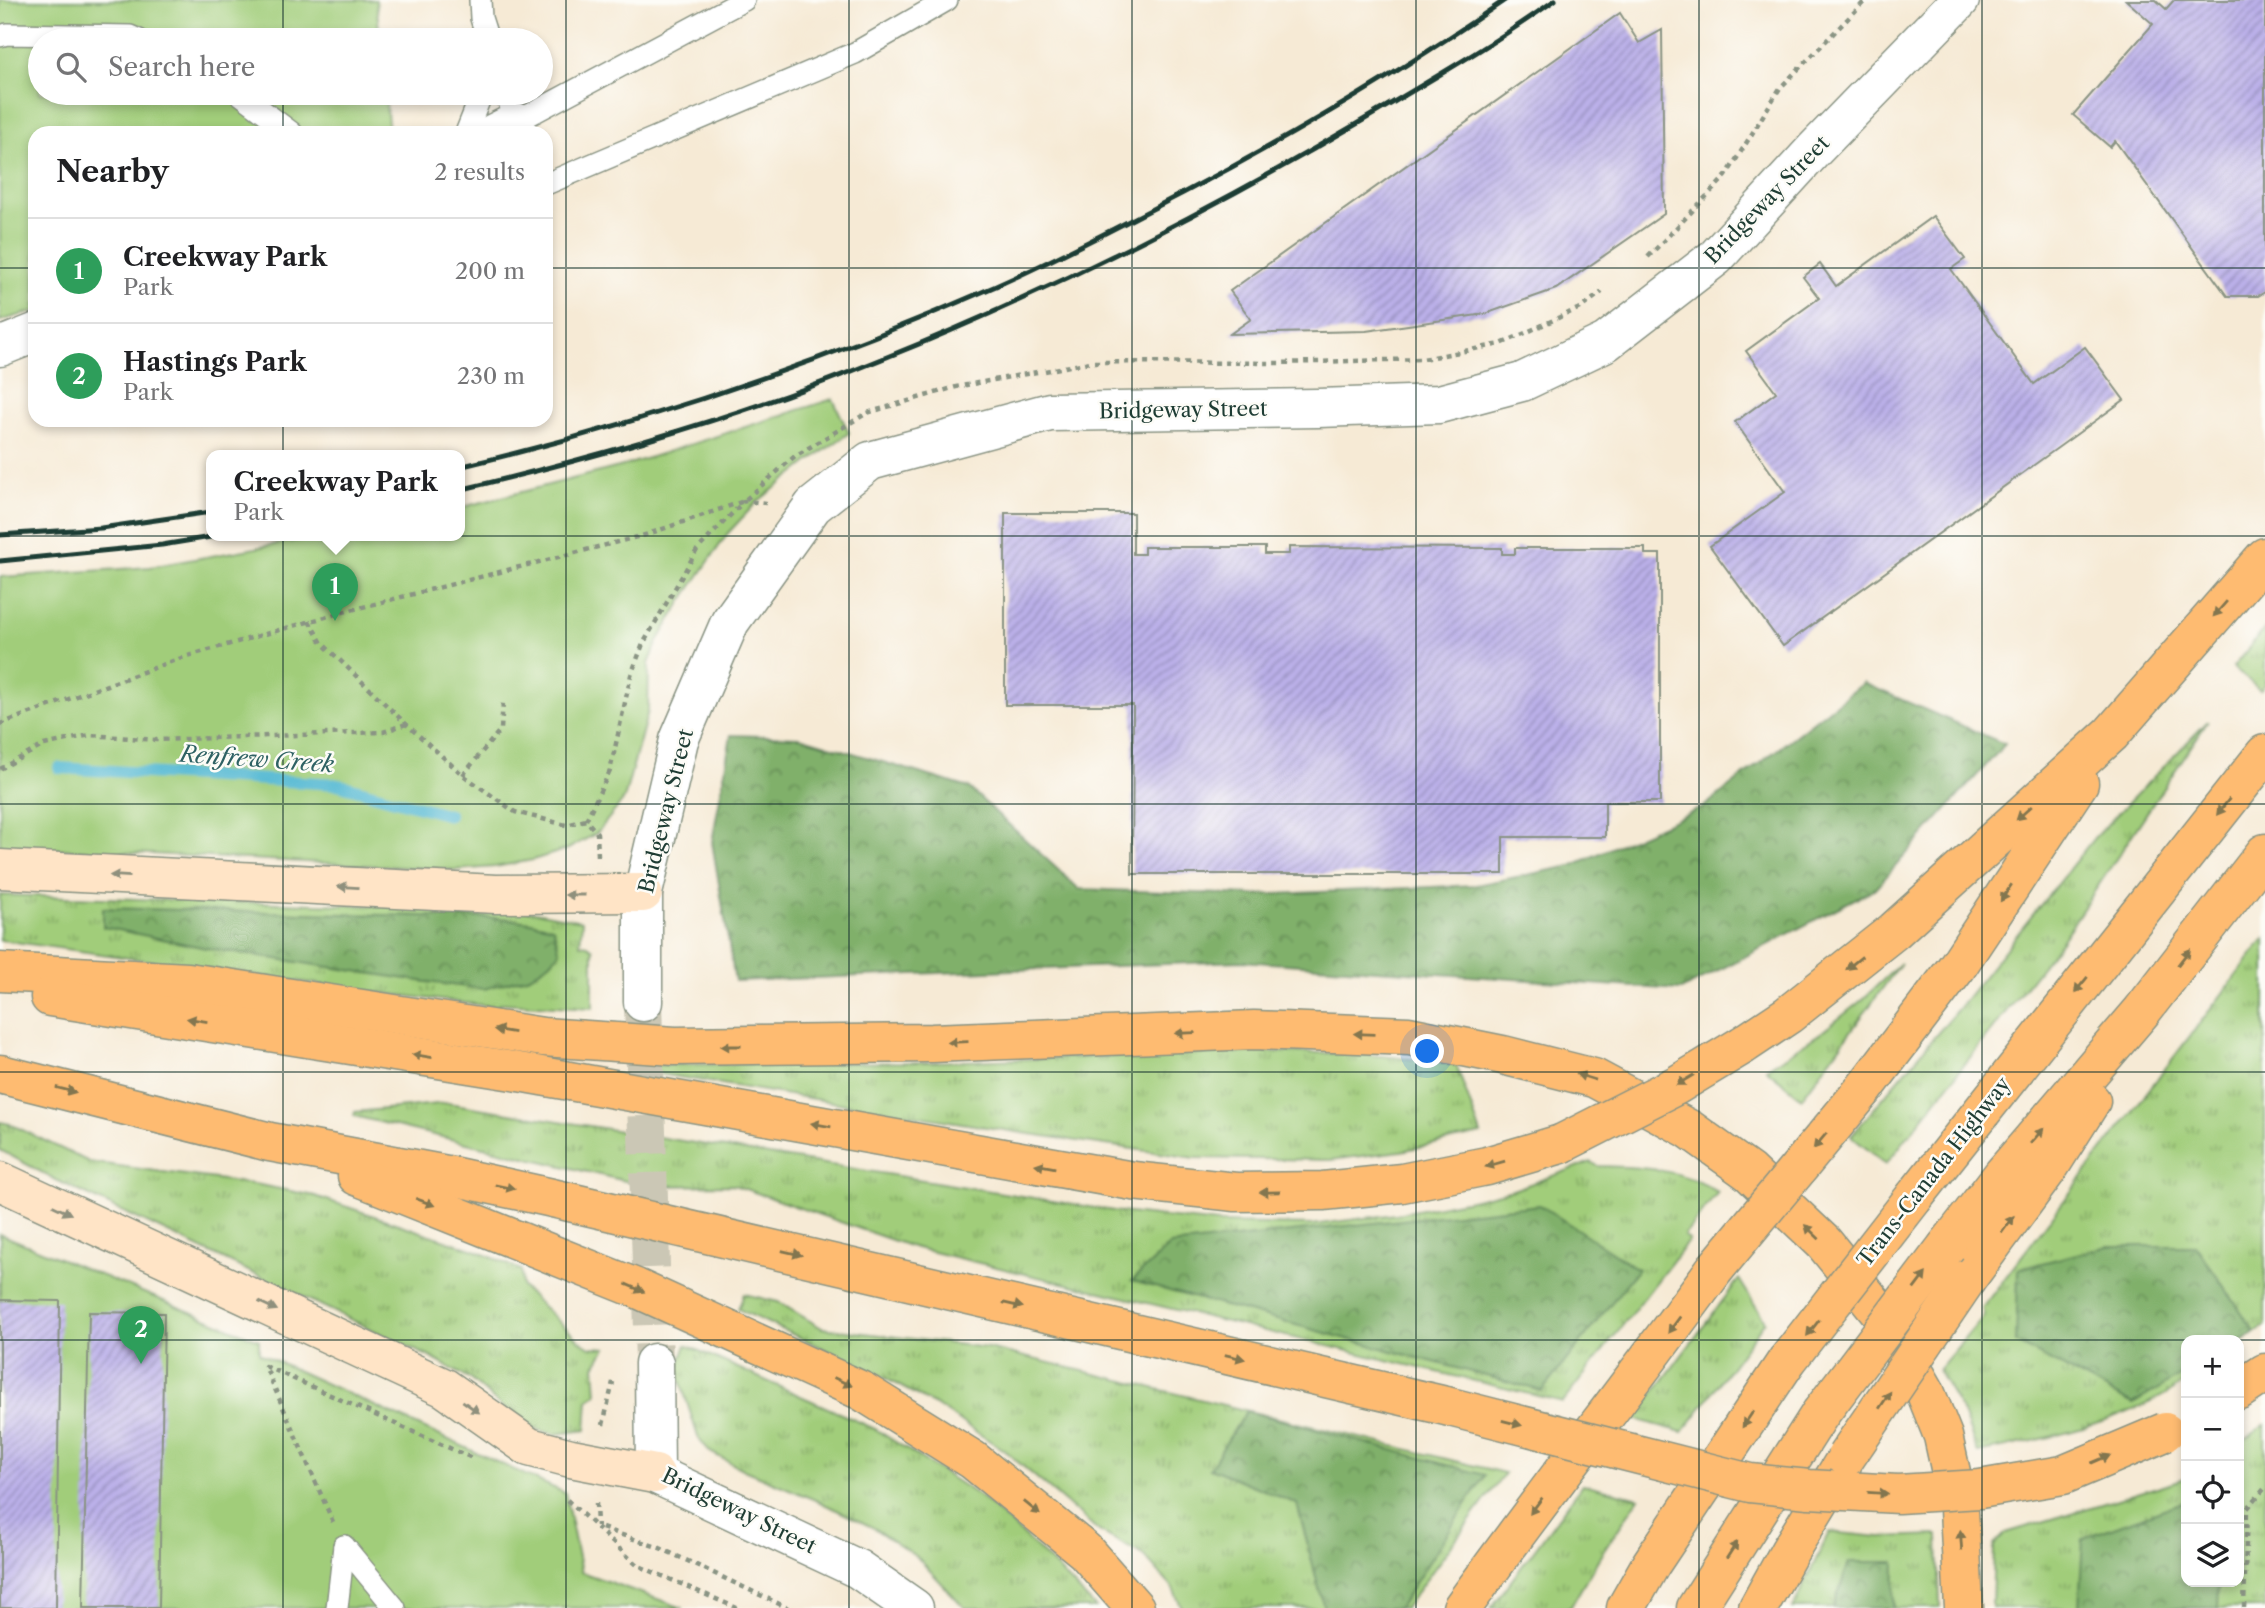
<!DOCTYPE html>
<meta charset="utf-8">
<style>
body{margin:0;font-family:"Libre Caslon Text",serif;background:#f2f2f2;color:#202124}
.controls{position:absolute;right:21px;bottom:21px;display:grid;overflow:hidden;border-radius:14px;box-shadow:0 4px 10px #0003}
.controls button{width:63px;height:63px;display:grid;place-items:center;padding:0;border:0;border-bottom:2px solid #e0e0e0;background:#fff;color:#202124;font:35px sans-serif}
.you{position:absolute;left:1428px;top:1052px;width:24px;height:24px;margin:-18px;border:5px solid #fff;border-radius:50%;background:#1a73e8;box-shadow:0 0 0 10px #1a73e833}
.badge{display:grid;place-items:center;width:46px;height:46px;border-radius:50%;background:#b45309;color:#fff;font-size:23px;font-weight:700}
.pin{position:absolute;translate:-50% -58px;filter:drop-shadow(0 2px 4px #0008)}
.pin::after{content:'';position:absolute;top:37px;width:24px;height:21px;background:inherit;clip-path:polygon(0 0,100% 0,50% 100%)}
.popup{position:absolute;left:206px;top:450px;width:259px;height:91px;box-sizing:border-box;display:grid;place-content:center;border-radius:14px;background:#fff;filter:drop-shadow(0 2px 5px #0005);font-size:23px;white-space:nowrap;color:#757577}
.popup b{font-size:26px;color:#202124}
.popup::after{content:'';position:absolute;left:50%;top:100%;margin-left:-14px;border:14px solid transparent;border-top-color:#fff}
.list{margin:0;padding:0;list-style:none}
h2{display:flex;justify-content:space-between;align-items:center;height:91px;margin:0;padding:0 28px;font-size:30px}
h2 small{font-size:23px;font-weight:400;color:#757577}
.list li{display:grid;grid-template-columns:46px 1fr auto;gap:21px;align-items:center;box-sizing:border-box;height:105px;padding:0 28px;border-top:2px solid #e0e0e0}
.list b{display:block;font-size:26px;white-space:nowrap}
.list p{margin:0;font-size:23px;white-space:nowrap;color:#757577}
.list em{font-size:23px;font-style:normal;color:#757577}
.icon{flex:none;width:38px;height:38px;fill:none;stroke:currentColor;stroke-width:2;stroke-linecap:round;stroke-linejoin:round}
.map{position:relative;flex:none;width:2265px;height:1608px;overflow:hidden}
.search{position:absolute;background:#fff;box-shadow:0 4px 10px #0003;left:28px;top:28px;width:525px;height:77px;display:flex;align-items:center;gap:18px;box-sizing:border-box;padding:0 24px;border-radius:38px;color:#757577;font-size:26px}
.panel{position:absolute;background:#fff;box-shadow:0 4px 10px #0003;left:28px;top:126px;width:525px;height:301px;border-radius:21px}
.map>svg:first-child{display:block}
.grass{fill:url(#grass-tufts);stroke:#608557;stroke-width:2}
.forest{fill:url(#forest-crowns);stroke:#50764f;stroke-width:2}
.park{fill:#a1cd7a;stroke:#608557;stroke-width:2}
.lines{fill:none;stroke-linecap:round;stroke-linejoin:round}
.stream{stroke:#54b9d3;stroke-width:12}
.building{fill:url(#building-hatch)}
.tertiary-tunnel{stroke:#cbc7b5;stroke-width:38;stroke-dasharray:38 19;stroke-linecap:butt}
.service-casing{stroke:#8a9484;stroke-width:24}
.minor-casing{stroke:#8a9484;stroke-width:41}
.tertiary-casing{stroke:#8a9484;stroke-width:41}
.secondary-casing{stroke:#8a9484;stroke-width:41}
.motorway-casing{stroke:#8a9484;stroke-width:41}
.path{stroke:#8a9484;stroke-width:4.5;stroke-dasharray:5 5;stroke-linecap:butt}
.service{stroke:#fff;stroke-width:21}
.minor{stroke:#fff;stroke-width:38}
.tertiary{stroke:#fff;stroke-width:38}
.secondary{stroke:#ffe4c6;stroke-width:38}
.motorway{stroke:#febb71;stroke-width:38}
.rail{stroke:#1f3d34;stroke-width:5}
.motorway-bridge-casing{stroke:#8a9484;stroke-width:41;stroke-linecap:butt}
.motorway-bridge{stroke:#febb71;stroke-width:38}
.oneway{fill:#83764f}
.oneway2{fill:#8f907d}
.grid{fill:none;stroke:#1f3d34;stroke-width:2;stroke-opacity:0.55}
.labels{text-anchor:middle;stroke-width:5;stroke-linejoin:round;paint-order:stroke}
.street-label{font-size:21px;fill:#1f3d34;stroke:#fdfcf7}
.water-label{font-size:23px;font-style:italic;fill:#2f6264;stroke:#fdfcf7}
</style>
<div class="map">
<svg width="2265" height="1608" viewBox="0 0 2265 1608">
<defs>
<pattern id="grass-tufts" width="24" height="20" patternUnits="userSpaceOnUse" patternTransform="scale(1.75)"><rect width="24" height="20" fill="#a1cd7a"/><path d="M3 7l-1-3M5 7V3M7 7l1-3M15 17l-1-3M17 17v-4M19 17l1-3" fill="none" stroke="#83a865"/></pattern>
<pattern id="forest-crowns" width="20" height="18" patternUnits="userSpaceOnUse" patternTransform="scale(1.75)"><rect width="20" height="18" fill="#80b06a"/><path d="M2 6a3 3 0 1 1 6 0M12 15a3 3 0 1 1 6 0" fill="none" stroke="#689058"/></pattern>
<pattern id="building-hatch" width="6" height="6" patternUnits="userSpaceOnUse" patternTransform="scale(1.75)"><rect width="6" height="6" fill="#bbb0e9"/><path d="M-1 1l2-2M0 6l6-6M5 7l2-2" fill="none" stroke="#9790be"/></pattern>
</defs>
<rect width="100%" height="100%" fill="#fdfcf7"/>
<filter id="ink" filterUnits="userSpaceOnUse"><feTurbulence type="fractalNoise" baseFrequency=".0143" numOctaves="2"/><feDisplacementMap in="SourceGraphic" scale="14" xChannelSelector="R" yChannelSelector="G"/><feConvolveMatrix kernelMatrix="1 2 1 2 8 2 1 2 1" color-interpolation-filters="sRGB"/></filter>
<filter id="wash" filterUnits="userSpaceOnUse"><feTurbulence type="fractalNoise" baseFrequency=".00686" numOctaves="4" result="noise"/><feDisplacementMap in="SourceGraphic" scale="28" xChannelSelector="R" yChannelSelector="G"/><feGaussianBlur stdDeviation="1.57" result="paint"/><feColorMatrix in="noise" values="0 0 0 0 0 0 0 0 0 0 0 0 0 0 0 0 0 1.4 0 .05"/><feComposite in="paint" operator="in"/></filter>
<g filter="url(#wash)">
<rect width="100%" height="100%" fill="#f6ead5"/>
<g class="grass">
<polygon points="2265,628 2265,684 2260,690 2233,667"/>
<polygon points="2208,721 2060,943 1886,1164 1851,1136 1957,1010 2094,838"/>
<polygon points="0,895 486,909 530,911 582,921 580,944 588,945 593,949 593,1008 499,1003 499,1007 382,993 0,940"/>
<path d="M2265 938V1325L2239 1345V1340H2186V1382C2124 1423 2050 1438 1978 1453L1962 1411 1938 1370 1984 1316 1982 1308Z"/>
<polygon points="1901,963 1802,1098 1766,1069 1822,1032 1862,1000"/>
<path d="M1255 1052C1323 1052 1389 1054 1456 1065L1481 1134 1401 1151 1330 1160 1195 1158 1023 1133 654 1073V1065L930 1062Z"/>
<path d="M448 1103 1120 1212 1218 1223 1312 1225 1396 1214 1471 1200 1513 1190 1591 1162 1598 1166C1642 1167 1680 1168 1718 1192L1684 1236 1689 1240 1563 1402 912 1247 734 1185 646 1186 354 1116 355 1112Z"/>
<polygon points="0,1122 10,1124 89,1162 260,1185 315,1196 475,1250 521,1270 522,1287 579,1340 590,1347 606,1348 595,1366 597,1394 588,1400 586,1430 556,1434 533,1429 502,1407 470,1379 430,1357 54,1179 0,1150"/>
<polygon points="1739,1279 1765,1321 1683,1432 1634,1419"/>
<polygon points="744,1294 778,1302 822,1328 988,1348 1505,1473 1405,1608 1182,1608 1172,1587 1143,1555 1099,1531 1005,1451 937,1406 870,1370 738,1309"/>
<polygon points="686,1345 875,1429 981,1497 1037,1548 1096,1608 965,1608 918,1558 872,1527 820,1502 744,1470 710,1452 698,1437 677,1370"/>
<polygon points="2265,1425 2265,1608 1992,1608 1994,1545 2006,1533 2180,1480 2186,1477 2186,1582 2239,1582 2239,1444"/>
<polygon points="1583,1484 1639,1498 1599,1558 1570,1608 1491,1608"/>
<polygon points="1829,1532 1880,1537 1938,1535 1940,1608 1793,1608"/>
</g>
<g class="forest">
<polygon points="1863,683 2005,744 1876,888 1681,990 1241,961 735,981 712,842 731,735 800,737 969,788 1079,889 1253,895 1476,885 1571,866 1702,808"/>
<polygon points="103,908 500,918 531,922 553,927 560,952 550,963 530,976 484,989 426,982 206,948 103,927"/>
<polygon points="1540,1205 1638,1269 1542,1391 1132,1281 1170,1245"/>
<polygon points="2108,1246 2196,1246 2255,1332 2239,1342 2186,1340 2186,1372 2133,1404 2016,1343 2018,1269"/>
<polygon points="1246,1411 1485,1475 1399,1608 1324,1608 1297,1504 1210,1468"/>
<polygon points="2186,1501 2186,1582 2219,1582 2218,1608 2079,1608 2083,1538"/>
<polygon points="1849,1562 1895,1562 1894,1608 1833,1608"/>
</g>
<g class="park">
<polygon points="0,0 376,0 380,40 40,40 40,93 385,93 389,133 35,133 35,311 0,321"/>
<polygon points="833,399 849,433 811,460 757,502 728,533 682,601 658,641 649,664 648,711 624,799 597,833 568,849 533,860 495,867 456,870 0,846 0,577 150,567 327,535 459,535 459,508 623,466"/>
<polygon points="0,1234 259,1340 259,1353 565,1493 581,1572 683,1608 0,1608"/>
</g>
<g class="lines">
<polyline class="stream" points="59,768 337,784 449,815"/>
</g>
<g id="blocks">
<g class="building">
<polygon points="2126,0 2156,0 2166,9 2174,0 2265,0 2265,292 2258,296 2227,296 2115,141 2110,147 2073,115 2153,24"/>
<polygon points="1620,13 1639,43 1662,30 1664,214 1556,289 1485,314 1366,331 1230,334 1251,319 1230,291"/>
<polygon points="1933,216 1965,259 1951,269 2034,384 2085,347 2124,400 1783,646 1710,546 1785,492 1735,422 1776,392 1746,351 1819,298 1803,277 1820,264 1836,286"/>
<polygon points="1005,513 1133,513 1133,554 1144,554 1144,547 1265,547 1265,554 1289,554 1289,547 1502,548 1502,554 1515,554 1515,548 1645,548 1645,554 1660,554 1660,802 1605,802 1605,837 1503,837 1503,874 1132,874 1133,705 1005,705"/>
<polygon points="0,1300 60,1301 56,1608 0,1608"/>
<polygon points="89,1312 164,1313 159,1608 83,1608"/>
</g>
</g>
</g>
<g filter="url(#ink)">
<use href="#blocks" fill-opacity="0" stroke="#8a9484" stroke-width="2"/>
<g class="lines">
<polyline class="tertiary-tunnel" points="643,1002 654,1363"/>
<g class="service-casing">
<g id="service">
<polyline points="480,0 481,18 488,40"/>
<polyline points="0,36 7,34 130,36 139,40"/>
<polyline points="239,93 292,133"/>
<polyline points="506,93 516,122 744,0"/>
<polyline points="466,133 482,93"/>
<polyline points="546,184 855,53 947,0"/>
<polyline points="344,1546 395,1608"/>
<polyline points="337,1608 344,1546"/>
</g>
</g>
<g class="minor-casing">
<g id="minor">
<polyline points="494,133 516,122"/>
<polyline points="0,347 35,333"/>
</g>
</g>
<g class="tertiary-casing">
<g id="tertiary">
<polyline points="643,1002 643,893 679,740 730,622 813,506 870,461 1050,412 1318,408 1439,404 1522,382 1606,342 1716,257 1814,150 1960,0"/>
<polyline points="654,1363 655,1474 858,1569 914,1608"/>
</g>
</g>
<g class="secondary-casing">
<g id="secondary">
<polyline points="0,869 496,894 643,893"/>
<polyline points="0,1181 445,1388 529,1447 571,1458 655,1474"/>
</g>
</g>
<g class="motorway-casing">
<g id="motorway">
<polyline points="0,972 188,982 543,1037 675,1046 932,1043 1254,1030 1409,1036 1503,1055 1594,1078 1689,1129 1749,1172 1824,1243 1880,1312 1925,1391 1943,1436 1959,1509 1964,1608"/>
<polyline points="50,997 513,1071 1133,1181 1236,1192 1323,1191 1402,1183 1487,1166 1561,1144"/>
<polyline points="1743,1045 1788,1015 1894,931 2111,734 2265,557"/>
<polyline points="0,1074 270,1142 452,1176 548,1197 1446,1406"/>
<polyline points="1864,1089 1957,967 2079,783"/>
<polyline points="357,1176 636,1288 862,1391 973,1460 1085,1551 1135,1608"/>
<polyline points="1915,1196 2265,754"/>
<polyline points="1947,1246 2003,1174 2142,1011 2265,853"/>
<polyline points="1967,1279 2048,1169 2091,1101"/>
<polyline points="2239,1390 2265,1373"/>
<path d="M1462 1608C1544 1494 1631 1384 1714 1270"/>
<polyline points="1626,1608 1651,1564 1786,1362"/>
<polyline points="1696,1608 1820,1414"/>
<polyline points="1758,1608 1789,1552 1842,1465"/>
</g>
</g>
<g class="path">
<polyline points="1648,257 1726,176 1780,88 1866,0"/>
<polyline points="1045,371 1090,362 1279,363 1423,359 1501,344 1582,307 1602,292"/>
<polyline points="309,621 322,643 406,724 463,775 515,812 566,825 586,820"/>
<polyline points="0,724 184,657 343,612 645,535 744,501 795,456 867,413 956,387 1037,372"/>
<polyline points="0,769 44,745 90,735 157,740 383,732 406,724"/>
<polyline points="463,775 501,729 503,702"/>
<polyline points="598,856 597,833 586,820 610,771 631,675 643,644 697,550 744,501 766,503"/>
<polyline points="603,1425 613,1382"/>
<polyline points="567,1500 637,1565 737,1608"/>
<polyline points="596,1503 597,1526"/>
<polyline points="333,1522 265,1366 472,1458"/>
<polyline points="602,1528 660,1548 788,1608"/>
<polyline points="2244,1608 2247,1509 2265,1488"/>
</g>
<use href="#service" class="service"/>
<use href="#minor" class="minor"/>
<use href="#tertiary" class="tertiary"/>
<use href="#secondary" class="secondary"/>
<use href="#motorway" class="motorway"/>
<g class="rail">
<path d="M459 467C643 424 823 362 996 286 1060 258 1121 225 1183 193 1294 135 1402 71 1505 0"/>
<path d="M459 490C602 456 746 415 882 359 1049 292 1210 211 1365 119 1429 81 1494 44 1555 0"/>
<polyline points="0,535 101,528 211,512"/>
<polyline points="0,561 162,545 223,535"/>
</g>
<g class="motorway-bridge-casing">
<g id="motorway-bridge">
<polyline points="1561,1144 1677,1085 1743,1045"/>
<polyline points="1714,1270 1864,1089"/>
<polyline points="1786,1362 1915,1196"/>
<polyline points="1446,1406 1750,1483 1809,1489 1898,1494 1980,1489 2063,1475 2165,1432"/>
<polyline points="1820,1414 1947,1246"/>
<polyline points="1846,1457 1967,1279"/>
</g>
</g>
<use href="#motorway-bridge" class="motorway-bridge"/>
</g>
<defs><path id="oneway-solid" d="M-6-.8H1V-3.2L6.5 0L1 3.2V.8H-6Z" transform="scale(1.75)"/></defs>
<g class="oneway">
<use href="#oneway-solid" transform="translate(2220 609) rotate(131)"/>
<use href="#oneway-solid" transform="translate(2223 807) rotate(128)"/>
<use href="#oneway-solid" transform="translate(2024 813) rotate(138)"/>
<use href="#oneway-solid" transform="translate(2006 893) rotate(123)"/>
<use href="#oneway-solid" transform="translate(2184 957) rotate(-52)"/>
<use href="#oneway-solid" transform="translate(1854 963) rotate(141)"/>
<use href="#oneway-solid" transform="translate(2081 985) rotate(129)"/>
<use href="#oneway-solid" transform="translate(197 1020) rotate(-171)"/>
<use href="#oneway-solid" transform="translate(504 1031) rotate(-171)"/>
<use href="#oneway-solid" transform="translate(1185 1033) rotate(178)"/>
<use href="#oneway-solid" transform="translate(1364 1034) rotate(-178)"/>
<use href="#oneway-solid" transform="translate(958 1042) rotate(178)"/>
<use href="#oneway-solid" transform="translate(731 1046) rotate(180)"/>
<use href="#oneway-solid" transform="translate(422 1056) rotate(-171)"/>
<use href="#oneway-solid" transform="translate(1586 1077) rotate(-163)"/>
<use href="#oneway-solid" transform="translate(1685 1080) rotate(149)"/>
<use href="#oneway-solid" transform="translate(66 1090) rotate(14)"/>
<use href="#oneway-solid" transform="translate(821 1125) rotate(-170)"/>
<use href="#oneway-solid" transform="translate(2037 1136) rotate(-49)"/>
<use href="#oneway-solid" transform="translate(1820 1141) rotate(130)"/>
<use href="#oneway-solid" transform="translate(1495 1164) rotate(164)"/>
<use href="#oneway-solid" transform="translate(1045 1166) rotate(-170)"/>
<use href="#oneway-solid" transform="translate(505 1187) rotate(12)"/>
<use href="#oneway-solid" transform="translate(1270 1192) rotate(179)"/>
<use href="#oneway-solid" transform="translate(425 1202) rotate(21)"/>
<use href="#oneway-solid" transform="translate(2008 1224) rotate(-54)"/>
<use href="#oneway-solid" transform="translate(1812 1232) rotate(-136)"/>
<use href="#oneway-solid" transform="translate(792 1253) rotate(13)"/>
<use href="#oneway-solid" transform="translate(1920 1281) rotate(-53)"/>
<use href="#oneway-solid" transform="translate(635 1288) rotate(23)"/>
<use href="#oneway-solid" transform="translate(1013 1305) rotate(13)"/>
<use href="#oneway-solid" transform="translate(1674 1325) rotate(126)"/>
<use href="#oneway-solid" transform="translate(1813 1328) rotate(128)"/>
<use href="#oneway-solid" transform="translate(1235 1357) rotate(13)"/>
<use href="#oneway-solid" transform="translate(843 1382) rotate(25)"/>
<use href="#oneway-solid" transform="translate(1885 1400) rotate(-56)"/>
<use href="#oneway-solid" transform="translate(1748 1419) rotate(124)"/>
<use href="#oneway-solid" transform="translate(1512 1423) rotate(14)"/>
<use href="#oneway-solid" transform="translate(2101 1459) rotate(-23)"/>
<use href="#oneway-solid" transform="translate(1878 1493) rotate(3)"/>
<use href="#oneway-solid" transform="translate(1536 1506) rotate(127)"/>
<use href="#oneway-solid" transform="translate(1032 1508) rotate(39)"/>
<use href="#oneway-solid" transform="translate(1961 1540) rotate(-94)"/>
<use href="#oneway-solid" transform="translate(1732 1550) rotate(-57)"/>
</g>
<g class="oneway2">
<use href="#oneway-solid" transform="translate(120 876) rotate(-177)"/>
<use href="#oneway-solid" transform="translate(348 887) rotate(-177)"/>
<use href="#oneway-solid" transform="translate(575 895) rotate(-180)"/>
<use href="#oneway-solid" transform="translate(62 1210) rotate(25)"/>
<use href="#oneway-solid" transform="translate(268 1306) rotate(25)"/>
<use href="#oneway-solid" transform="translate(471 1407) rotate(35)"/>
</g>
</g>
<path class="grid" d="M283 0V40M566 0V1608M849 0V1608M1132 0V1608M1416 0V1608M1699 0V1608M1982 0V1608M283 93V133M0 268H35M546 268H2265M283 420V1608M0 536H2265M0 804H2265M0 1072H2265M0 1340H2265"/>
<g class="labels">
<g class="street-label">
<text transform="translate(1767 200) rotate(-46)" y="7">Bridgeway Street</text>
<text transform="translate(1183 410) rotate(-1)" y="7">Bridgeway Street</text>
<text transform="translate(666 811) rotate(-76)" y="7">Bridgeway Street</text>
<text transform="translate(1934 1172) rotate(-52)" y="7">Trans-Canada Highway</text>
<text transform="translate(739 1511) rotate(26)" y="7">Bridgeway Street</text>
</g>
<g class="water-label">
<text transform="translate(257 759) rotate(4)" y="8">Renfrew Creek</text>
</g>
</g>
</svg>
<div class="controls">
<button>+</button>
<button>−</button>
<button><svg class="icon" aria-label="locate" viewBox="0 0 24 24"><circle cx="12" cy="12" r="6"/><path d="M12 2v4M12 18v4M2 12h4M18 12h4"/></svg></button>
<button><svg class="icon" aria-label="layers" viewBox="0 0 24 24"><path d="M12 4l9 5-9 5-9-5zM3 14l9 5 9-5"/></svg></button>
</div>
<div class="you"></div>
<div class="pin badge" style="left:335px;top:621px;background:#2e9e5b">1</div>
<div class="popup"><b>Creekway Park</b>Park</div>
<div class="pin badge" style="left:141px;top:1364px;background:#2e9e5b">2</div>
<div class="search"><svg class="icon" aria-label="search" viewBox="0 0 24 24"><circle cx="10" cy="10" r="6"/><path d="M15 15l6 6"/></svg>Search here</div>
<section class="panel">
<h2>Nearby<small>2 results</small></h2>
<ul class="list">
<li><span class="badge" style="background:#2e9e5b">1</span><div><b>Creekway Park</b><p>Park</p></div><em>200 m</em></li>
<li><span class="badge" style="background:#2e9e5b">2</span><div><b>Hastings Park</b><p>Park</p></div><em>230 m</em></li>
</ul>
</section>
</div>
